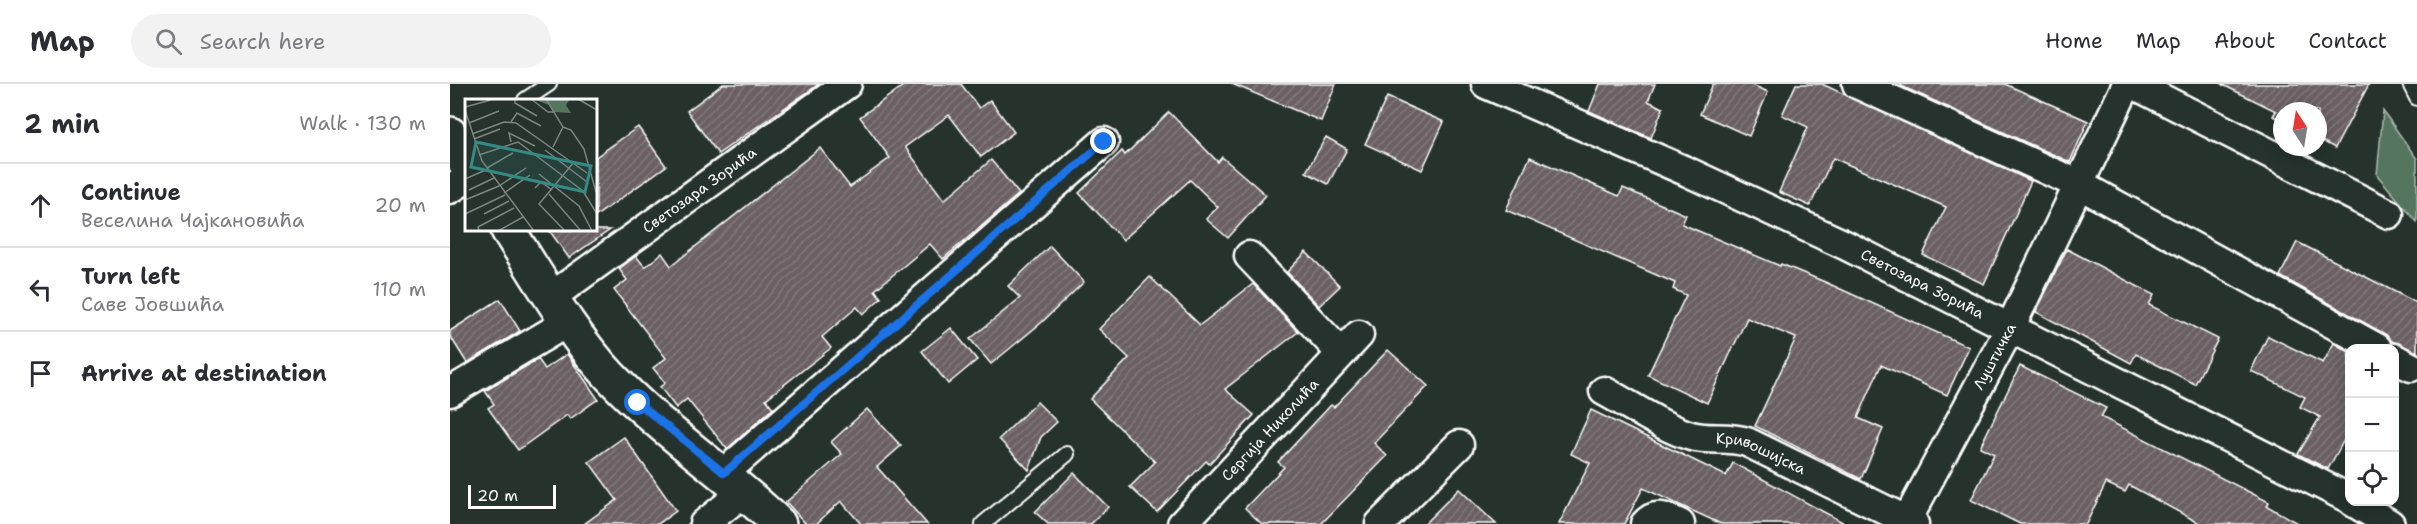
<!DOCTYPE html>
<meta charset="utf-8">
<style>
body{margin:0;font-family:"Shantell Sans",sans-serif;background:#f2f2f3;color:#2b2b33}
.controls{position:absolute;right:18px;bottom:18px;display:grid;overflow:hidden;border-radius:12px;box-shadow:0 3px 15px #0003}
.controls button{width:54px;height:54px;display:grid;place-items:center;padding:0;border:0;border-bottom:2px solid #e1e1e2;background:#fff;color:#2b2b33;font:30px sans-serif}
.compass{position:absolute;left:1823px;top:18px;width:54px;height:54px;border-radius:50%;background:#fff;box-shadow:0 3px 15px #0003;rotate:348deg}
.scale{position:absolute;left:18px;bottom:15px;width:88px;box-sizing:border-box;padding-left:6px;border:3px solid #fff;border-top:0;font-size:16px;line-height:21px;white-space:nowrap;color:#fff;-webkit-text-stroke:4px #26332d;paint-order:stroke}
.stop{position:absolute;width:18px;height:18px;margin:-14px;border:4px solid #1a73e8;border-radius:50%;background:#fff}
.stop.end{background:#1a73e8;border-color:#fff;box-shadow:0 2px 6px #0008}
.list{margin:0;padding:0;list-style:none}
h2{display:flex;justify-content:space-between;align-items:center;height:78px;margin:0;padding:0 24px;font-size:26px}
h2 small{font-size:20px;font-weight:400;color:#7c7c81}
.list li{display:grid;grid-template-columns:39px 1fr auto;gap:18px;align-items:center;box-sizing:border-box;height:84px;padding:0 24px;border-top:2px solid #e1e1e2}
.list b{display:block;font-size:22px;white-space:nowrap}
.list p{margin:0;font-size:20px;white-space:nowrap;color:#7c7c81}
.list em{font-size:20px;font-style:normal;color:#7c7c81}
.icon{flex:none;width:33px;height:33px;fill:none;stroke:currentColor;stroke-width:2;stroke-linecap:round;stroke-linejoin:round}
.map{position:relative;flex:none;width:1967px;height:440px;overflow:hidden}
header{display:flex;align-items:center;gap:36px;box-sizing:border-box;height:84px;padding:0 30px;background:#fff;border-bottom:2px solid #e1e1e2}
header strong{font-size:28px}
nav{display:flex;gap:33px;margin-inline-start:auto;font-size:21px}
.search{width:420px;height:54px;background:#f2f2f3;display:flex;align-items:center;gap:15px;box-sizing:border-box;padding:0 21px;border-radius:33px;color:#7c7c81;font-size:22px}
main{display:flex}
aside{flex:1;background:#fff}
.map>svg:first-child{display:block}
.grass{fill:#54755f;stroke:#aabaaf;stroke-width:1.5}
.building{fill:url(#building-hatch);stroke:#fff;stroke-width:1.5}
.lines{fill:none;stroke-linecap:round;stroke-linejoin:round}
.service-casing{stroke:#fff;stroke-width:18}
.minor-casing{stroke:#fff;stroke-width:33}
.tertiary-casing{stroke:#fff;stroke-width:38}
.service{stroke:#26332d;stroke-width:14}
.minor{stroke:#26332d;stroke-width:28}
.tertiary{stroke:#26332d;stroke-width:33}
.route{stroke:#1a73e8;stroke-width:8}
.labels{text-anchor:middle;stroke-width:5;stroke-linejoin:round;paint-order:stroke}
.street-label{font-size:15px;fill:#fff;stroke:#26332d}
.inset-road{fill:none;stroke:#7d8581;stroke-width:1.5}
.view{fill:#338b84;fill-opacity:0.15;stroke:#338b84;stroke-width:3}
.inset-edge{fill:none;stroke:#fff;stroke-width:3}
</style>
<header>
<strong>Map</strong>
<div class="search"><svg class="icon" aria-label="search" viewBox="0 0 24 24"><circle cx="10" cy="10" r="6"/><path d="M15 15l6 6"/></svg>Search here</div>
<nav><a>Home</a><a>Map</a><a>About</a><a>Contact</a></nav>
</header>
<main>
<aside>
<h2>2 min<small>Walk · 130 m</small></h2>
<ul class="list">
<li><svg class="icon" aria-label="ahead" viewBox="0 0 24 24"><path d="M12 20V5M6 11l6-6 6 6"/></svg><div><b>Continue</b><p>Веселина Чајкановића</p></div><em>20 m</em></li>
<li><svg class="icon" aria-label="left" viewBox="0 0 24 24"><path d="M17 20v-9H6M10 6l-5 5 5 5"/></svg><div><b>Turn left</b><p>Саве Јовшића</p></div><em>110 m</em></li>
<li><svg class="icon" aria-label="arrive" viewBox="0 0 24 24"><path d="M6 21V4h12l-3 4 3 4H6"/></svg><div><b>Arrive at destination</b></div></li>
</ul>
</aside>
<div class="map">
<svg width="1967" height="440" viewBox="0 0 1967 440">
<defs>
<pattern id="building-hatch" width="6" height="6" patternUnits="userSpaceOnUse" patternTransform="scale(1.5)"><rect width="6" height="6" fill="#6b6064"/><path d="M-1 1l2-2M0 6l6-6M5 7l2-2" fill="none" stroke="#81787b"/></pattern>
</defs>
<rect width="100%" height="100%" fill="#26332d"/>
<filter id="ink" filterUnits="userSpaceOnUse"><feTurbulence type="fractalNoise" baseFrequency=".0167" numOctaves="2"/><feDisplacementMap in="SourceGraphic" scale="12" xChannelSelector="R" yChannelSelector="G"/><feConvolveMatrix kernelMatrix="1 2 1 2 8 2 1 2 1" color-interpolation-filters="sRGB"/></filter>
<g filter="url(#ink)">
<polygon class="grass" points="1933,27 1967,75 1967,138 1927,91"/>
<g class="building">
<polygon points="273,0 369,0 268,70 237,27"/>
<polygon points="456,0 511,0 529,24 540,16 564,48 531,73 499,31 455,63 494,116 541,76 569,110 493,175 480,160 425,206 431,214 413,230 407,223 372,253 381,264 316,315 323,324 277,365 237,315 226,324 210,303 215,299 203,284 216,274 164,206 177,196 169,185 186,172 195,183 212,169 221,182 370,64 400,103 440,74 410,33"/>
<polygon points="782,0 886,0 871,37"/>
<polygon points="1150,0 1205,0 1198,17 1213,24 1201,54 1139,27"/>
<polygon points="1263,0 1300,0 1318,8 1299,52 1250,30"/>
<polygon points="1346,0 1372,0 1581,97 1534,200 1473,171 1496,123 1383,74 1360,122 1329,108 1358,43 1332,31"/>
<polygon points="1452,0 1555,0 1638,37 1620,78 1451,2"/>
<polygon points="1771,0 1919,0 1885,64 1868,55 1868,27 1832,27 1832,36 1823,32 1826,27"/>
<polygon points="937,13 994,38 972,86 915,60"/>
<polygon points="719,28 768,78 772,73 816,111 778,154 756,135 768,123 740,96 673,156 629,109 672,67 675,71"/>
<polygon points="188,43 216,82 146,132 146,73"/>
<polygon points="876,53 897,65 878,100 856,88"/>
<polygon points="1080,73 1169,112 1173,104 1236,131 1232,140 1330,182 1331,180 1375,198 1519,263 1497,311 1431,281 1408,334 1433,345 1411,395 1305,342 1346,254 1297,234 1257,319 1198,291 1236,211 1223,205 1225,199 1056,126"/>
<polygon points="99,146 160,146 119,174"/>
<polygon points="1847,158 1967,219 1967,268 1942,257 1935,250 1830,192"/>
<polygon points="600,162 634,198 591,239 541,280 520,255 570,214 558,202"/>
<polygon points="1617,165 1704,211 1699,221 1768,255 1745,300 1686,270 1681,279 1586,228"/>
<polygon points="856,168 890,202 869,222 837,188"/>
<polygon points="700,193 750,241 803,200 848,248 775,305 804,331 759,380 756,377 707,428 680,403 705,378 640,315 679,274 649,245"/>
<polygon points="50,215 70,247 17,279 0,252 0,247"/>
<polygon points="501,244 527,276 498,300 472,267"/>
<polygon points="1818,252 1873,279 1884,259 1899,268 1899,347 1878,385 1848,370 1870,333 1850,323 1855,313 1801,287"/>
<polygon points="938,266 978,302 924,359 937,372 871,440 812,440 795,424 834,383 828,378 881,321 884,323"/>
<polygon points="117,270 148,315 120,335 117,331 68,366 38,324 44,320 35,307 88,275 95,285"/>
<polygon points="1570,282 1656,324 1651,333 1819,418 1817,422 1849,440 1751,440 1679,401 1675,408 1656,399 1636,440 1570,440 1521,416 1544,370 1530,363"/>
<polygon points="587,318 607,338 591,353 579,386 549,355"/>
<polygon points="417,325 451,362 427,383 477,440 411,440 391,417 366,440 356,440 336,418 392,370 381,358"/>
<polygon points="1141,326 1276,392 1283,379 1396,440 1271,440 1193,404 1174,440 1109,440 1140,379 1121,370"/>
<polygon points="174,353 226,427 208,440 134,440 167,416 139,378"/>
<polygon points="624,389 658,423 641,440 598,440 585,428"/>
<polygon points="1009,405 1046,440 974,440"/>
</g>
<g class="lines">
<g class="service-casing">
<g id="service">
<polyline points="1960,0 1967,14"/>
<polyline points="75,16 99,0"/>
<polyline points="533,440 617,370"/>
</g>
</g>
<g class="minor-casing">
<g id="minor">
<path id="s1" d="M1036 0 1238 88 1395 161 1900 415"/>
<polyline points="1407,0 1630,101 1927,264"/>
<polyline points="1683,0 1939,130"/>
<polyline points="0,105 16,95"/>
<polyline points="799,172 891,269"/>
<path id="s2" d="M101 213 397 0"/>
<polyline points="1944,274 1961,283"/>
<path id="s3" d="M1154 307C1182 322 1212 343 1241 352 1260 357 1278 352 1297 358L1464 440"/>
<polyline points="0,308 118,238"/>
<polyline points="274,389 654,58"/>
<polyline points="1903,418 1940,440"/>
<polyline points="254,440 295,407"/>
<path id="s4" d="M732 440 909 251"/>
<polyline points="930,440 1009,361"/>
<path d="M1195 440C1206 427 1217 434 1230 440"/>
<path id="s5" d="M1455 440 1560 244 1677 0"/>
</g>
</g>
<g class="tertiary-casing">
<g id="tertiary">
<polyline points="0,50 16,80"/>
<path d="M58 146C90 195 120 249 160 292 212 347 275 388 329 440"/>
</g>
</g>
<use href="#service" class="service"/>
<use href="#minor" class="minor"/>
<use href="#tertiary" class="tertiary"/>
</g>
</g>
<g class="lines" filter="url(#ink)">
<polyline class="route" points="188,319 274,389 654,58"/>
</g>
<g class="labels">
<g class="street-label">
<text dy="5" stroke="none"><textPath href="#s2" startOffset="183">Светозара Зорића</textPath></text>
<text dy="5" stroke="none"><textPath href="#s1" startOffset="480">Светозара Зорића</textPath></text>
<text dy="5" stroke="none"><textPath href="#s5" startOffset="190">Луштичка</textPath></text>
<text dy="5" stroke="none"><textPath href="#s4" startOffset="129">Сергија Николића</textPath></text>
<text dy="5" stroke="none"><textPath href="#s3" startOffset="171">Кривошијска</textPath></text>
</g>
</g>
<g transform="translate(15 15)">
<rect width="132" height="132" fill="#26332d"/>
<path d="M68 0H105L101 6 106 14 89 13 84 6Z" fill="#54755f"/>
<path class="inset-road" d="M50 0V4L72 17M66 0 83 13H89M81 0 98 28 88 48M113 0 132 11M0 8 26 1M0 11 17 62 69 132M46 23 52 14 76 27M4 24 34 12M98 28 106 31 119 50 131 93M7 35 39 23 51 24 122 74M9 40 35 30M46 43 44 34 70 47M80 51 122 83M14 56 53 43 118 92 132 115M22 69 48 54M74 75 114 107 127 132M0 80 23 70M34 87 61 69M70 89 76 83 87 91M4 91 29 79M39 94 65 76M84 95 116 132M0 101 34 87M0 115 40 96M19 115 44 102M14 132 13 128 49 109M33 132 58 118M100 132 74 105 109 63"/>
<path class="view" d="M11 43 126 67 120 93 6 68Z"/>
<rect width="132" height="132" class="inset-edge"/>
</g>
</svg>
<div class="controls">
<button>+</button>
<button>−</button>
<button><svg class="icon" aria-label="locate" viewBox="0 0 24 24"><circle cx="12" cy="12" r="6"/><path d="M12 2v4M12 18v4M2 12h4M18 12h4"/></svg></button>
</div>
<svg class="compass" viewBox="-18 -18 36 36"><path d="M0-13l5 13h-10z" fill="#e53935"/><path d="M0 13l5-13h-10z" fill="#7c7c81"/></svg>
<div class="scale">20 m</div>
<div class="stop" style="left:188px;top:319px"></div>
<div class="stop end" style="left:654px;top:58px"></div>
</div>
</main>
